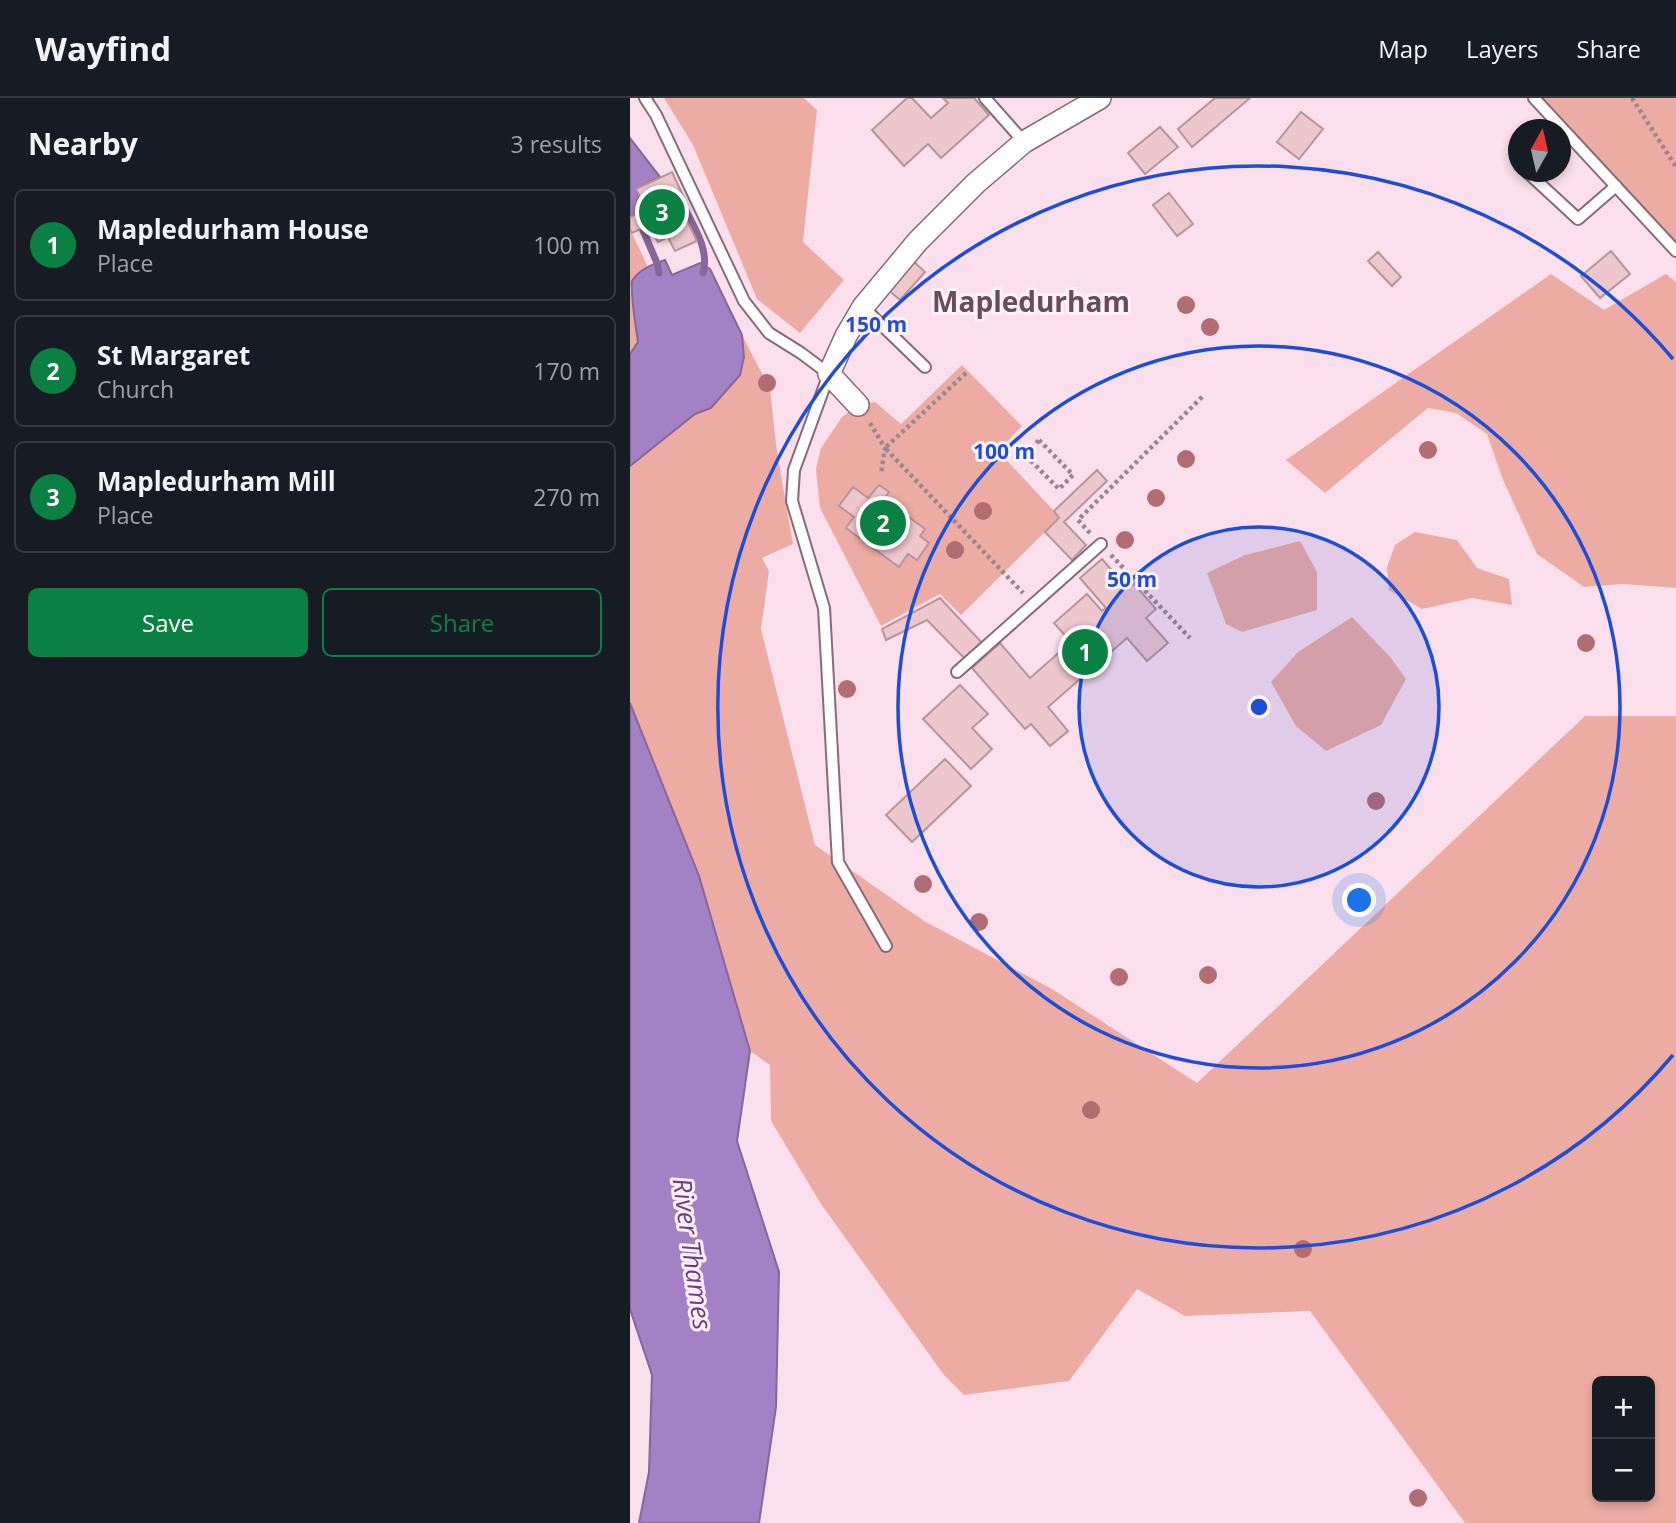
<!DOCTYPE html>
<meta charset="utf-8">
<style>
body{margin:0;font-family:"Open Sans",sans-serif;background:#20242c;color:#f1f3f6}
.controls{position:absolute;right:21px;bottom:21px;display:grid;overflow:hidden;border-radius:10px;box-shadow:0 4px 10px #0003}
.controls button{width:63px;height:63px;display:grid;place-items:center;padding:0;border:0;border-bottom:2px solid #363941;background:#171b24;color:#f1f3f6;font:35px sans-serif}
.compass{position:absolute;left:878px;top:21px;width:63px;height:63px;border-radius:50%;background:#171b24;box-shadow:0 4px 10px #0003;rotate:8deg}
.you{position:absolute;left:730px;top:803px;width:24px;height:24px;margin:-18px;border:5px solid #fff;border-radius:50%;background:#1a73e8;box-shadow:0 0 0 10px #1a73e833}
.badge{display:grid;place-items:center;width:46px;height:46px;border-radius:50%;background:#0b8043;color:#fff;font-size:23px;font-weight:700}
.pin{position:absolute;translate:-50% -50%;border:4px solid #fff;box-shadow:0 2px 7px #0006}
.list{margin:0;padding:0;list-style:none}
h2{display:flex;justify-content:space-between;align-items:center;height:91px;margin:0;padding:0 28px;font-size:30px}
h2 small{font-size:23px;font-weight:400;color:#9ea1a6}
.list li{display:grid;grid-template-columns:46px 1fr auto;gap:21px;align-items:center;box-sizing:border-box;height:112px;margin:0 14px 14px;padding:0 14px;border:2px solid #363941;border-radius:10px}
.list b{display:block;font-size:26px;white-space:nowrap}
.list p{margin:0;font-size:23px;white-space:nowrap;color:#9ea1a6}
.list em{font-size:23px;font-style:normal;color:#9ea1a6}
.actions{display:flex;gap:14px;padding:21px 28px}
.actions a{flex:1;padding:16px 0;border:2px solid #0b8043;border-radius:10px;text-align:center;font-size:24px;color:#0b8043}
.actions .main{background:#0b8043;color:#fff}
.map{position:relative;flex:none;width:1046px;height:1425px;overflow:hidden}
header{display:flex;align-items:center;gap:42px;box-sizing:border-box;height:98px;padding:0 35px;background:#171b24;border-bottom:2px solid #363941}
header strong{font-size:33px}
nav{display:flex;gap:38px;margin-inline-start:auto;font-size:24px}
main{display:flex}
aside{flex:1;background:#171b24}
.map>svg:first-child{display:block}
.green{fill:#ecaca3;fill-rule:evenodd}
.water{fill:#a480c4;stroke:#856899;stroke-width:2}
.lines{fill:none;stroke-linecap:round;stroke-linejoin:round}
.stream{stroke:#856899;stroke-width:7}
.building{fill:#edc7cd;stroke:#b8959a;stroke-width:2}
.service-casing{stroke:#896a79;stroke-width:14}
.minor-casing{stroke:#896a79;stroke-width:24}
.path{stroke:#9a8690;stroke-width:4.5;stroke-dasharray:3.5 3.5;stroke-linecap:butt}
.service{stroke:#fff;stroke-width:10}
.minor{stroke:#fff;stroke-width:21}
.tree{fill:#b26d72}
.ring{fill:none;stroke:#1d4ed8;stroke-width:3.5}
.labels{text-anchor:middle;stroke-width:6;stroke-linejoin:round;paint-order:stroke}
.water-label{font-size:26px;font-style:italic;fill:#6b3c8f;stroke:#fff1f7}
.quarter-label{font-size:28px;font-weight:bold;fill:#684c5a;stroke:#fff1f7}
.centre{fill:#1d4ed8;stroke:#fff1f7;stroke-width:3.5}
.ring-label{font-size:21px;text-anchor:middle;font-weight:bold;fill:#1d4ed8;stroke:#fff1f7;stroke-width:6;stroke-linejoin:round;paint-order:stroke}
</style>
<header>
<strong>Wayfind</strong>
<nav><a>Map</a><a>Layers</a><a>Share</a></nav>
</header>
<main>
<aside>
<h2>Nearby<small>3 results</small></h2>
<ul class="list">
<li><span class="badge">1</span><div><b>Mapledurham House</b><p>Place</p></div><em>100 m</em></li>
<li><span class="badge">2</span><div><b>St Margaret</b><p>Church</p></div><em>170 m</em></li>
<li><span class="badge">3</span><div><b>Mapledurham Mill</b><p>Place</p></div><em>270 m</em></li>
</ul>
<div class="actions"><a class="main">Save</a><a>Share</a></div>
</aside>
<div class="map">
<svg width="1046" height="1425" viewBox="0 0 1046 1425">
<rect width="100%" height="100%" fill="#fbdfec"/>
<g class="green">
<polygon points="34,0 174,0 187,12 173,144 214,182 170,235 127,201 63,47"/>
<polygon points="912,0 1046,0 1046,145"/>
<polygon points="0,131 18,169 3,181 0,190"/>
<polygon points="921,176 974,212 1036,176 1046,184 1046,490 993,486 954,489 907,456 873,382 857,336 826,315 798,310 695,395 656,362"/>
<polygon points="0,192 8,244 0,256"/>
<path d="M112 237 140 291 147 354 163 446 132 460 139 473 131 531 185 747 294 823 422 891 567 985 955 618H1046V1425H835L680 1213 555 1218 507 1191 439 1283 334 1297 314 1277 191 1106 141 1023 140 967 120 953 69 778 0 605V368L65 316 81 310 94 296 110 277 114 259ZM967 1283H1020V1399H967Z"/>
<polygon points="332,267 392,328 368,353 424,413 429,420 331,517 310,496 251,528 190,410 186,371 191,350 212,319 228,307 245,304 271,326"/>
<polygon points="785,434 827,442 847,470 879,481 882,507 842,500 792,511 759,492 757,469 765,447"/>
<polygon points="670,443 687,474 687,512 612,534 596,526 577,475 615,457"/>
<polygon points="722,519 761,560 776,581 751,627 696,653 666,628 641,584 668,554"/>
</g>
<g class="water">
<polygon points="0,40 30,79 6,91 16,111 0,119"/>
<path d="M35 162 42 177 70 165 80 171 112 237 114 259 110 277 81 310 65 316 0 368V256L8 244C6 230 0 194 2 183 9 171 24 166 35 162Z"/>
<polygon points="0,605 69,778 120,953 107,1043 149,1174 146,1309 129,1425 9,1425 19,1374 22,1277 0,1211"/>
</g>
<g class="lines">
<g class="stream">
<path d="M53 107C63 127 80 152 73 175"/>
<polyline points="12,130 27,165 29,175"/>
</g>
</g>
<g class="building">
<polygon points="277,0 282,0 301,20 318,5 313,0 344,0 359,17 311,60 298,46 274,68 242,32"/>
<polygon points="585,0 620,0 562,49 548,31"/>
<polygon points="671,14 693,31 669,61 647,44"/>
<polygon points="530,29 548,49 515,76 498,55"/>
<polygon points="42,74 57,106 50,108 67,143 45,153 38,139 28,144 19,127 2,135 0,131 0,119 16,111 6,91"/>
<polygon points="539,95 563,126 547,138 523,107"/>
<polygon points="981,153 1000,176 970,200 951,178"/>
<polygon points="748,154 771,179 762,188 738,163"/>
<polygon points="281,161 295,174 270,202 255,189"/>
<polygon points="467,372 477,383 434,424 456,447 442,462 415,434 429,420 424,413"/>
<polygon points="249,387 259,394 254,401 295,431 290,438 299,445 287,462 278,456 269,469 216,430 224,419 209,408 223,389 238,400"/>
<polygon points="472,461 498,491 504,486 526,511 516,520 538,545 517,563 497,540 418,609 438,633 420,648 401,626 395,631 342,570 370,545 400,580 441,544 424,525 457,496 472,513 476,510 450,480"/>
<polygon points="310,500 353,546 335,561 297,522 256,542 252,531"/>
<polygon points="330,587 358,616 342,630 362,651 341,671 293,621"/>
<polygon points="315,661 341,688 282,744 256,717"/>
</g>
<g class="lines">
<g class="service-casing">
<g id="service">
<polyline points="15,0 26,17 114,203 139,235 171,255 199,276 164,372 162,403 194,510 208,764 256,848"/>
<polyline points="355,0 394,44"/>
<polyline points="904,0 1046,153"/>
<polyline points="897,74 948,121 986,88"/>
<polyline points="233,209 295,269"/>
<polyline points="327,574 471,446"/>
</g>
</g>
<g class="minor-casing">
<polyline id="minor" points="228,307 199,276 216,238 233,209 288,143 346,85 394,44 470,0"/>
</g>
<g class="path">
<polyline points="1002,0 1046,69"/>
<polyline points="336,275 255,350 393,495"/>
<polyline points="240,325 255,350 251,376"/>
<polygon points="409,342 443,377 429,391 395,357"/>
<polyline points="460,435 448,422 574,297"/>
<polyline points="481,457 560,540"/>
</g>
<use href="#service" class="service"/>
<use href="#minor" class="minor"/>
</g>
<g class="tree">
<circle cx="556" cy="207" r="9"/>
<circle cx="580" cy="229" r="9"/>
<circle cx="137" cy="285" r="9"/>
<circle cx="798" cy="352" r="9"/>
<circle cx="556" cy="361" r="9"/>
<circle cx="526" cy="400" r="9"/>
<circle cx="353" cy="413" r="9"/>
<circle cx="495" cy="442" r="9"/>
<circle cx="325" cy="452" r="9"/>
<circle cx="956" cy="545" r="9"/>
<circle cx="217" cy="591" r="9"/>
<circle cx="746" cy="703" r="9"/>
<circle cx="293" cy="786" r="9"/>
<circle cx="349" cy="824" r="9"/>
<circle cx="578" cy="877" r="9"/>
<circle cx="489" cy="879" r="9"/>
<circle cx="461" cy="1012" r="9"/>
<circle cx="673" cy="1151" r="9"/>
<circle cx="788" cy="1400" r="9"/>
</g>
<circle cx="629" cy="609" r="180" fill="#1d4ed8" fill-opacity=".12"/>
<g class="ring">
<circle cx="629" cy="609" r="180"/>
<circle cx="629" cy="609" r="361"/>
<path d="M1043 957A541 541 0 1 1 1043 261"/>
</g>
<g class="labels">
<g class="water-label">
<text transform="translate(62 1156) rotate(82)" y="9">River Thames</text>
</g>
<g class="quarter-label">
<text x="401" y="214">Mapledurham</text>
</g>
</g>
<circle cx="629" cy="609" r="10" class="centre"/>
<g class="ring-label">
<text x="246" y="234">150 m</text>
<text x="374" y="361">100 m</text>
<text x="502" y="489">50 m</text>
</g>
</svg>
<div class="controls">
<button>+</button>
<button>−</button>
</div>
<svg class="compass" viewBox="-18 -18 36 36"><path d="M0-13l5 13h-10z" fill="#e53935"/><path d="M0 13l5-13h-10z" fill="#9ea1a6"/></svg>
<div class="you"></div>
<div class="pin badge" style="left:455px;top:554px">1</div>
<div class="pin badge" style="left:253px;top:425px">2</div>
<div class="pin badge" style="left:32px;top:114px">3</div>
</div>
</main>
